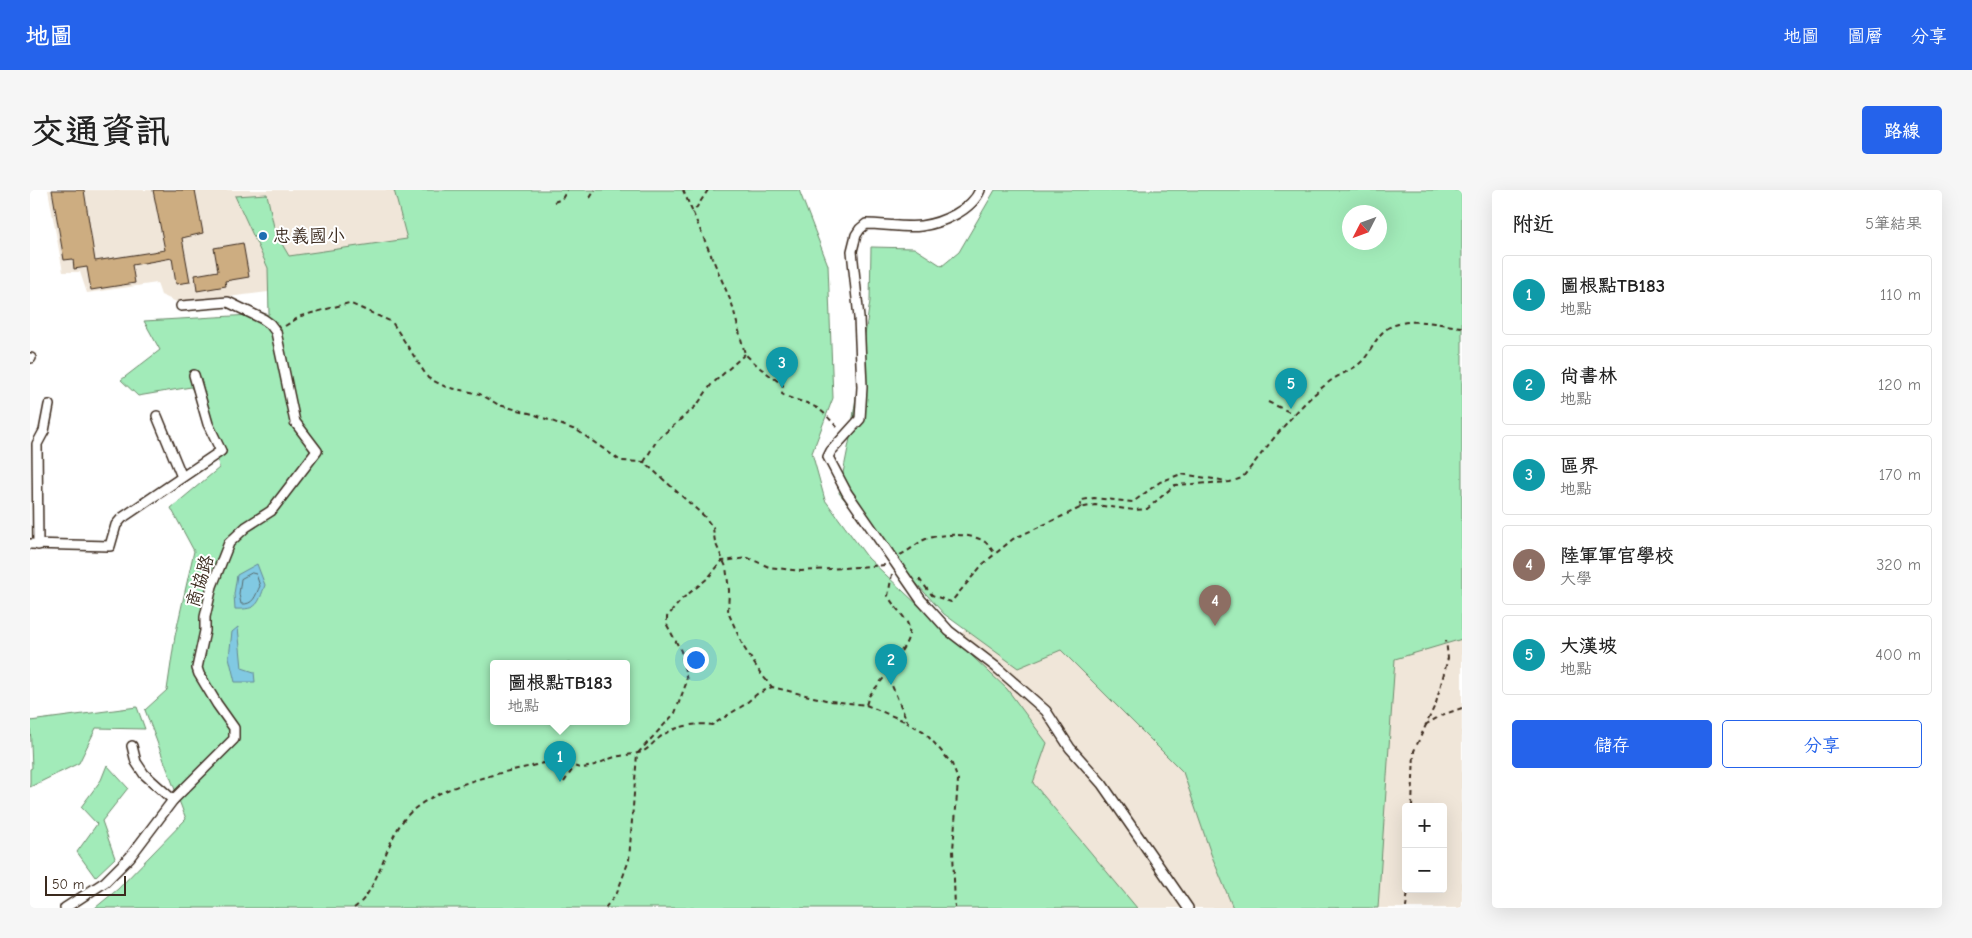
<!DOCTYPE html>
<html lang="zh-TW">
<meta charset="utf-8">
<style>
body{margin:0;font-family:"Comic Neue","LXGW WenKai TC",sans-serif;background:#f6f6f6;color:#222}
.controls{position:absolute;right:15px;bottom:15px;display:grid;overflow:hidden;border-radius:5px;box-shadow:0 5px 20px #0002}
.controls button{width:45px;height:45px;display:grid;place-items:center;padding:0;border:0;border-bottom:1px solid #e0e0e0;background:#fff;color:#222;font:25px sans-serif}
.compass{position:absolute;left:1312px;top:15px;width:45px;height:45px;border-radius:50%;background:#fff;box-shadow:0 5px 20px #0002;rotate:228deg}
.scale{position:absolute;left:15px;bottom:12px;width:81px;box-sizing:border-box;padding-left:5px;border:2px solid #3b2a1e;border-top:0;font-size:14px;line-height:18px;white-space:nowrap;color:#3b2a1e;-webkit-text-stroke:4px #fff;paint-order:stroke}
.you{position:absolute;left:665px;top:469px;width:18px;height:18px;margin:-12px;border:4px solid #fff;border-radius:50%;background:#1a73e8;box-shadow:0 0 0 8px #1a73e833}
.badge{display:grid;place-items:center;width:32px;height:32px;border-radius:50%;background:#2563eb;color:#fff;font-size:16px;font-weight:700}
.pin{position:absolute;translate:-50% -41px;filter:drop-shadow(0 1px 2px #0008)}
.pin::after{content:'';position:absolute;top:26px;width:18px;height:15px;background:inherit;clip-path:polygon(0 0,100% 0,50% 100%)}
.popup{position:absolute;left:460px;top:470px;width:140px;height:65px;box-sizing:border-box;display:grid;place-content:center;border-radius:5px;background:#fff;filter:drop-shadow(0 1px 4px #0005);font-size:16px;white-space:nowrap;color:#767676}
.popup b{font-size:19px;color:#222}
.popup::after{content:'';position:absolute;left:50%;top:100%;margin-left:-10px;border:10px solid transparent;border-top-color:#fff}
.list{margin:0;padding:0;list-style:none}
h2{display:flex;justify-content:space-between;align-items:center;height:65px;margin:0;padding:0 20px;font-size:21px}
h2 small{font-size:16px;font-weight:400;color:#767676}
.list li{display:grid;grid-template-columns:32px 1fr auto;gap:15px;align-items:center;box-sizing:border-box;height:80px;margin:0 10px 10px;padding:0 10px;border:1px solid #e0e0e0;border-radius:5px}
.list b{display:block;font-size:19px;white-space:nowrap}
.list p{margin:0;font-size:16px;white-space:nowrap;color:#767676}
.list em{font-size:16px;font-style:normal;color:#767676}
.actions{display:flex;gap:10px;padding:15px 20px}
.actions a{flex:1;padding:11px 0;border:1px solid #2563eb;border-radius:5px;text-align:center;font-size:18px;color:#2563eb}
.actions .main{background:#2563eb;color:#fff}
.map{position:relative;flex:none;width:1432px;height:718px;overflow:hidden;border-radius:5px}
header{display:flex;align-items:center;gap:30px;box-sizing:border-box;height:70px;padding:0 25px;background:#2563eb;color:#fff}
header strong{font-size:24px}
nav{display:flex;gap:28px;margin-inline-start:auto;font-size:18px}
.intro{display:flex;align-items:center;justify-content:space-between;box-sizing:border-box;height:120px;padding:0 30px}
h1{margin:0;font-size:35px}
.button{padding:12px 22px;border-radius:5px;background:#2563eb;color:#fff;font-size:18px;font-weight:700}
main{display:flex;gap:30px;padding:0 30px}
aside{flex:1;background:#fff;border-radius:5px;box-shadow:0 5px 20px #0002}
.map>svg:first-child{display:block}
.built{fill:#f0e6d9;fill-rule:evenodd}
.green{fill:#a2ebb9;stroke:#6e8a6c;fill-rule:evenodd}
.water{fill:#81c9e2;stroke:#658994}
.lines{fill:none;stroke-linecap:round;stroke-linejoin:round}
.shore{stroke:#576a6c;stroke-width:1}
.building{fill:#cdad81;stroke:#3b2a1e}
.street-casing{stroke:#3b2a1e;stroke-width:12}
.path{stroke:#3b2a1e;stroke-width:2;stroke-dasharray:5 4;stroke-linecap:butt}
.street{stroke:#fff;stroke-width:9}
.poi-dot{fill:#1f6fb2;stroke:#fff;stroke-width:2}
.labels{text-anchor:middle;stroke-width:4;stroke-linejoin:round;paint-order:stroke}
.poi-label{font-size:18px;fill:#3b2a1e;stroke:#fff;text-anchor:start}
.street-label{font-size:18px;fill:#3b2a1e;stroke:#fff}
</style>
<header>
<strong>地圖</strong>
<nav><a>地圖</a><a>圖層</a><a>分享</a></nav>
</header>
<div class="intro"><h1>交通資訊</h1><a class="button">路線</a></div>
<main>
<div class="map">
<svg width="1432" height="718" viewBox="0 0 1432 718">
<rect width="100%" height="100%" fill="#fff"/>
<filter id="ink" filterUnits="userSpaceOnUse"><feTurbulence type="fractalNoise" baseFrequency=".02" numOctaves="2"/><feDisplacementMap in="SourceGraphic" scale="10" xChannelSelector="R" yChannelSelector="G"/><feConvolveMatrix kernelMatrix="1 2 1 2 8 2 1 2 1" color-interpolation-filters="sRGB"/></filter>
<g filter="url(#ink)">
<g class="built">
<polygon points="18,0 452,0 422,89 238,102 149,113 131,105 127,93 57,103 50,82 33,82"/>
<path d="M1432 178V718H1054L898 483 977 390ZM1376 617H1413V699H1376Z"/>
</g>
<g class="green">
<path d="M364 0H769L798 75 803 208 782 263 795 310 838 368 977 499 1017 553 1003 593 1107 718H65L88 699 156 629 115 520 137 500 145 446 164 361 141 318 189 278 184 242 161 197 108 206 91 190 130 160 114 131 239 124 238 78 205 6 237 4 245 42 259 66 377 49ZM464 473H596V531H464Z"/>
<path d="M965 0H1432V449L1365 469 1348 718H1203L1181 664 1153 582 1031 460 988 478 914 424 859 363 809 303 820 248 840 111 841 57 884 58 912 76 929 62ZM1320 22H1350V52H1320Z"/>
<polygon points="107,517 115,539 66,538 49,573 0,597 0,579 2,578 0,531"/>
<polygon points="77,575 98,598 72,631 85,668 65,687 47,662 67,634 51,617 71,590"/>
</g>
<g class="water">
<path d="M227 374 235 395C228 414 228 420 205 419L204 404 207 385Z"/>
<polygon points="208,437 212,478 224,482 225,492 205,492 199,467 202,442"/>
</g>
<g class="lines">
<path class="shore" d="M222 383 226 384 230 396C225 406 224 415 211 414L209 404 211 389Z"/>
</g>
<g class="building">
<polygon points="22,0 54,0 65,71 135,60 123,0 165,0 173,43 152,48 160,92 146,94 142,68 102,75 105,93 61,100 57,77 44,79 43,69 34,70"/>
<polygon points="213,53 219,87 195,91 196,96 167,101 165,85 188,81 184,58"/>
</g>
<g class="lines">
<g class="street-casing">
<g id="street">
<path d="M950 0C942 20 912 33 891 36 875 38 853 34 836 34L830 39 826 45 822 61 829 128 832 197 830 229 801 261 798 267 817 303 891 410 919 441 966 477 1016 521 1040 558 1072 594 1158 718"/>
<polyline points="0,168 1,168"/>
<polyline points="127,226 152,287"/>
<polyline points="0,354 80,356 86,335 92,328 191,261 178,234 164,185"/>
<polyline points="8,355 7,254 14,241 19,215"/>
<polyline points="102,556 106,572 114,584 143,610"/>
<polyline points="35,718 75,692 100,667 143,610 204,549 204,538 187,514 169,484 167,478 175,441 175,427 182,396 199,353 216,337 241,321 287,261 265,232 246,142 240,134 233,129 198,112 151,116"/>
</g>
</g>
<g class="path">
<polyline points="653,0 663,23"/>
<path d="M678 0 663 23 702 114 715 164 730 178 753 195 752 204C762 211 773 210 783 216 793 220 800 230 808 238"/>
<polyline points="560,8 565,0"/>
<polyline points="524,12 532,9 537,0"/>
<polyline points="255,136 271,126 319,113 362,132 398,188 416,197 450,204 469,215 503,224 548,241 591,271 614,272 674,326 683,338 685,352 696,377 699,400 698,422 713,456 731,484 742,497"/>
<polyline points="1238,212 1264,224"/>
<polyline points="614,272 627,250 667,215 681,195 715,164"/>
<polyline points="1050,318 1052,310 1064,308 1103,312 1130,292 1151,284 1197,291"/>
<path d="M870 365C878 361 883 357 890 352 903 343 942 342 955 352 959 355 962 360 965 364"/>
<path d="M862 384 858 406C873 431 891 434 869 464 864 470 863 478 857 484L878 533 893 541 907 556 922 574 928 590 923 660 925 718"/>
<path d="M889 389 902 405 921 412 953 374 983 349 1050 318 1065 315 1104 320 1117 319 1145 295 1200 292 1212 288C1239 255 1265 218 1299 192 1308 185 1320 181 1329 174 1342 164 1345 144 1360 137 1383 126 1409 135 1432 137"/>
<polyline points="836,515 877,532"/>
<polyline points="1395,535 1412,525 1432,518"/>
<polyline points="534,592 544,577"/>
<polyline points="1382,617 1384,561 1406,513 1418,468 1416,450"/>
<path d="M324 718C352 698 354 645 382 621 408 597 467 583 502 576 510 574 522 570 532 572 539 573 545 578 553 578 565 576 575 570 585 567 593 565 601 565 608 563 618 561 621 554 629 548 642 537 666 532 682 535L714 515 727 504 742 497 800 511 836 515 839 506 857 484"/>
<polyline points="575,718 587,703 599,670 607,564 645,523 657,491 651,461 637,435 637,427 652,409 678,388 692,371 718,368 739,377 771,381 856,375"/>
<polyline points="1376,718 1378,699"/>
</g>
<use href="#street" class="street"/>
</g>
</g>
<circle class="poi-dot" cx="233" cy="46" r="5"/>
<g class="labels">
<g class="poi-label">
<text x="243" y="52">忠義國小</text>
</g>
<g class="street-label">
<text transform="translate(170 391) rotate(-73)" y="6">商協路</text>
</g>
</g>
</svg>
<div class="controls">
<button>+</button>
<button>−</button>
</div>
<svg class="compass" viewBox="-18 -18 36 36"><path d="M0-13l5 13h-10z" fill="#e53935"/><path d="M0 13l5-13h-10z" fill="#767676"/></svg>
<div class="scale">50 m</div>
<div class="you"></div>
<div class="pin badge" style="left:530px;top:592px;background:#0f9aa8">1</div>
<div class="popup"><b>圖根點TB183</b>地點</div>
<div class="pin badge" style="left:861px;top:495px;background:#0f9aa8">2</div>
<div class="pin badge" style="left:752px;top:198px;background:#0f9aa8">3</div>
<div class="pin badge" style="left:1185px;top:436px;background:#8d6e63">4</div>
<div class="pin badge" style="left:1261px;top:219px;background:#0f9aa8">5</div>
</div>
<aside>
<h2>附近<small>5筆結果</small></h2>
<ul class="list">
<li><span class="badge" style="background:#0f9aa8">1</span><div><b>圖根點TB183</b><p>地點</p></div><em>110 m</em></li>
<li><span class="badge" style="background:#0f9aa8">2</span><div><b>尚書林</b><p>地點</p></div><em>120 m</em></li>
<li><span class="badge" style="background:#0f9aa8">3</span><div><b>區界</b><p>地點</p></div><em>170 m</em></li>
<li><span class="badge" style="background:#8d6e63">4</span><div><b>陸軍軍官學校</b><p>大學</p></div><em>320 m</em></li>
<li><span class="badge" style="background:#0f9aa8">5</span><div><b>大漢坡</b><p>地點</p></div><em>400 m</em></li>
</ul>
<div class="actions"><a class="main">儲存</a><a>分享</a></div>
</aside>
</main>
